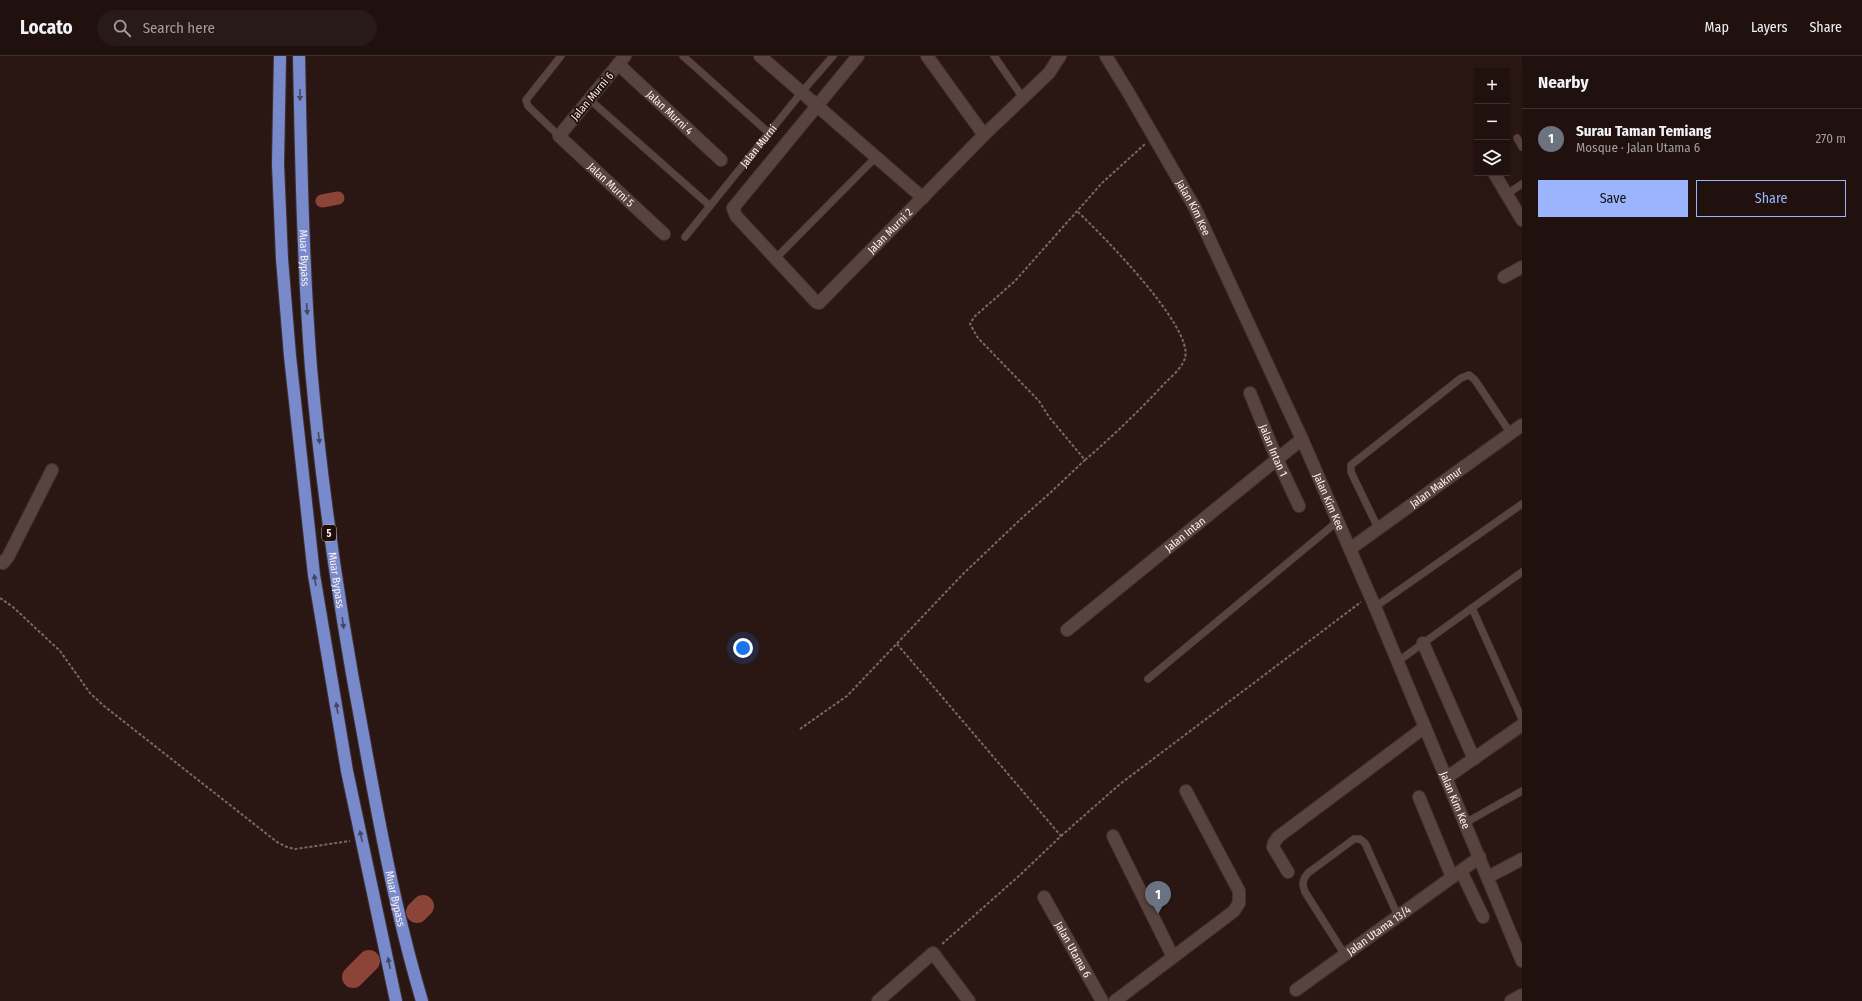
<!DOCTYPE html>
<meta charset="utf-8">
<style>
body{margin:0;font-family:"Fira Sans Condensed",sans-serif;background:#281a18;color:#f1f3f6}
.controls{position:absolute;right:12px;top:12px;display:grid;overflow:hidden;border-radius:0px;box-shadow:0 4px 16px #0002}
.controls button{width:36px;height:36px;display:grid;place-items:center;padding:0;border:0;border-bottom:1px solid #3d312f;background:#20110f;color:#f1f3f6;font:20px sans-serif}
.you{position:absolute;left:743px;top:592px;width:14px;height:14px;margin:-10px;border:3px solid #fff;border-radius:50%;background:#1a73e8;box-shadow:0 0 0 6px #1a73e833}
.badge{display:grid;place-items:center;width:26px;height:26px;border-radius:50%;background:#9bb4fd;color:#fff;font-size:13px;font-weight:700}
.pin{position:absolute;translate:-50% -33px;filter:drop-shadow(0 1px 2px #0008)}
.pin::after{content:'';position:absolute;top:21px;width:14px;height:12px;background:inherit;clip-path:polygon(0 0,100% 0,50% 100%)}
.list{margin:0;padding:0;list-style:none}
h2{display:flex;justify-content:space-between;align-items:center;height:52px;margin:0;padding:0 16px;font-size:17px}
h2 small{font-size:13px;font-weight:400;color:#a29d9e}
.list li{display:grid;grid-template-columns:26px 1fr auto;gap:12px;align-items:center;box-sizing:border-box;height:60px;padding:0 16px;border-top:1px solid #3d312f}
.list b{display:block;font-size:15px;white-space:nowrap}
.list p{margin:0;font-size:13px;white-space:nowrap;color:#a29d9e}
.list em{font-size:13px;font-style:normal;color:#a29d9e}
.actions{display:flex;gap:8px;padding:12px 16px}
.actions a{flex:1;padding:9px 0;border:1px solid #9bb4fd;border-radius:0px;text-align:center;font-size:14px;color:#9bb4fd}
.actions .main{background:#9bb4fd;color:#111}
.icon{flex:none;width:22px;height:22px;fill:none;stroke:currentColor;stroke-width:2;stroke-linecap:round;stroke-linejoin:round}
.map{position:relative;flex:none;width:1522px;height:945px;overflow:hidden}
header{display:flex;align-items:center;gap:24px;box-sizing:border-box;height:56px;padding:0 20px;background:#20110f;border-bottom:1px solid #3d312f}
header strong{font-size:19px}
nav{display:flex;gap:22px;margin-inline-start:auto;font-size:14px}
.search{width:280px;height:36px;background:#281a18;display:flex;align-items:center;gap:10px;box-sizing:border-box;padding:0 14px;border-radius:22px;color:#a29d9e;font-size:15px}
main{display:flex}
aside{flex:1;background:#20110f}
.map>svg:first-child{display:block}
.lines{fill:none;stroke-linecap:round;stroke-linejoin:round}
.canal{stroke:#8c4338;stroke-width:13}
.river{stroke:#8c4338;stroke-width:22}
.service-casing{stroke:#413332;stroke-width:8}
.minor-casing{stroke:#413332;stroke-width:14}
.tertiary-casing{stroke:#413332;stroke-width:14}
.trunk-casing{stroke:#413332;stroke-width:14}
.path{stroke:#796967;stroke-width:2;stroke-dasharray:3 2;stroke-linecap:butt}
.service{stroke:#59433f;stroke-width:7}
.minor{stroke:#59433f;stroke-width:12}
.tertiary{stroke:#59433f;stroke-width:12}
.trunk{stroke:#788acc;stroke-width:12}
.oneway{fill:#484662}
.labels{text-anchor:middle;stroke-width:3.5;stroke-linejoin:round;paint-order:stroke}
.shield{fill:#200e0b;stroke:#bbaeab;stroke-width:1}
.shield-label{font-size:10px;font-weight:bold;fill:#fdf2f0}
.street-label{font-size:11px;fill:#fdf2f0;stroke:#200e0b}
</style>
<header>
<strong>Locato</strong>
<div class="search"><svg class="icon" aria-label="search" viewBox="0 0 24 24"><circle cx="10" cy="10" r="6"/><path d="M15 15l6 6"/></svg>Search here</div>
<nav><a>Map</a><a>Layers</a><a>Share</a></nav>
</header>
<main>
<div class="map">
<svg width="1522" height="945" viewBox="0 0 1522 945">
<rect width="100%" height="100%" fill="#2a1714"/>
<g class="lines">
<polyline class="canal" points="322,145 338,142"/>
<g class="river">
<polyline points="417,856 423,850"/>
<polyline points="353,921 369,905"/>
</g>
<g class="service-casing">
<g id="service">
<polyline points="683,0 769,77"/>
<polyline points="994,0 1023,42"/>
<polyline points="589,43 710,150"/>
<polyline points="559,80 528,50 526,44 561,0"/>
<polyline points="1517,82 1522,91"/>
<polyline points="1507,138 1522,128"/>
<path id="s1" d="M685 181 801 37 833 0"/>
<polyline points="775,203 876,101"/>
<polyline points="1378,472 1351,416 1351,409 1461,322 1469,319 1475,324 1511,378"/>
<polyline points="1375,551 1522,448"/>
<polyline points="1472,552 1522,663"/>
<polyline points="1397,606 1522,516"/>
<polyline points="1148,623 1338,465"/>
<polyline points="1465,767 1522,735"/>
<path d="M1345 899 1305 836C1302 828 1302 824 1308 817L1354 783H1360L1365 787 1398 860"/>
</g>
</g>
<g class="minor-casing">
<g id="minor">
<path id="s2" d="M625 0 559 80 664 178"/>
<polyline points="760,0 923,142"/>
<path id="s3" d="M858 0 733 152 736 160 816 246 819 247 984 79 1049 17 1060 0"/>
<polyline points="927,0 984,79"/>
<path id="s4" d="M618 8 721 104"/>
<polyline points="1494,117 1522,164"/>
<polyline points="1504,221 1522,211"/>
<path id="s5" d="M1250 337 1277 403 1299 450"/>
<path id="s6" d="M1350 493 1522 369"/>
<polyline points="0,506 3,507 8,501 52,414"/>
<path id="s7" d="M1067 574 1302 383"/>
<polyline points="1423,587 1474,703"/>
<polyline points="1446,722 1522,669"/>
<polyline points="1419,741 1452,821"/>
<polyline points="1113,780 1173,901"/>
<polyline points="1461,815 1483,861"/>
<polyline points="1288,816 1273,791 1274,787 1278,781 1425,671"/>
<polyline points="1488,821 1522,803"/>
<path id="s8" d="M1044 841 1102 945"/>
<path id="s9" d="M1296 934 1480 801"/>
<polyline points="878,945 933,897 969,945"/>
<polyline points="1115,945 1234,855 1239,847 1239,835 1186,735"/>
<polyline points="1511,945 1522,939"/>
</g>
</g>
<g class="tertiary-casing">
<g id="tertiary">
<path id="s10" d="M1106 0 1128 36 1195 152 1302 383 1375 551 1522 905"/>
</g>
</g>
<g class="trunk-casing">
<g id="trunk">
<polyline points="280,0 278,108 282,203 290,300 314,519 347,715 396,945"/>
<path id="s11" d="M299 0C301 104 303 208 311 312 322 435 340 557 363 678 379 767 396 858 422 945"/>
</g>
</g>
<g class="path">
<path d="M1078 156C1101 178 1194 271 1185 302 1182 312 1171 321 1164 328 1139 355 1113 380 1085 404"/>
<polyline points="0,542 13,551 60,595 90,637 104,650 277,786 287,791 295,793 350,785"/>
<polyline points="897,588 1061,780 1020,819 941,889"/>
<polyline points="800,673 847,640 963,518 1023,461 1050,437 1085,404 1049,361 1039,345 978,282 970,268 974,261 1015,225 1102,127 1145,88"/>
<polyline points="1061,780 1120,728 1361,546"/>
</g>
<use href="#service" class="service"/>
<use href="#minor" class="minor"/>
<use href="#tertiary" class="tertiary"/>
<use href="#trunk" class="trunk"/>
</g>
<defs><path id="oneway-solid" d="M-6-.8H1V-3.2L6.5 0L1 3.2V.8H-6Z"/></defs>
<g class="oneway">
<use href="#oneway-solid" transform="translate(300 39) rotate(89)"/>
<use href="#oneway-solid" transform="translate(307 253) rotate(86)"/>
<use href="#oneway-solid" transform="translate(319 382) rotate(84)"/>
<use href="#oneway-solid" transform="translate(315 524) rotate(-99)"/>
<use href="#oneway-solid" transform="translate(343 567) rotate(82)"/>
<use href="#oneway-solid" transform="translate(337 652) rotate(-99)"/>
<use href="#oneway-solid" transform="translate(361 780) rotate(-102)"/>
<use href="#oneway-solid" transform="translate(389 907) rotate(-101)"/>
</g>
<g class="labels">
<rect class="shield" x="322" y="469" width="14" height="16" rx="3"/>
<g class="shield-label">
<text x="329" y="481">5</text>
</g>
<g class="street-label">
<text transform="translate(592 40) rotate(-50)" y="4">Jalan Murni 6</text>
<text dy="4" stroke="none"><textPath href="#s4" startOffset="71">Jalan Murni 4</textPath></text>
<text dy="4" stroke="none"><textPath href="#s1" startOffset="117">Jalan Murni</textPath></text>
<text dy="4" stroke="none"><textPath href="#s2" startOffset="175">Jalan Murni 5</textPath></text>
<text dy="4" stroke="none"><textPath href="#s10" startOffset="175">Jalan Kim Kee</textPath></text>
<text dy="4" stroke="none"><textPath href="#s3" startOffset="427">Jalan Murni 2</textPath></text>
<text dy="4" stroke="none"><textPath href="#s11" startOffset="202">Muar Bypass</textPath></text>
<text dy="4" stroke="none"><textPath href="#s5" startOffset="62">Jalan Intan 1</textPath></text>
<text dy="4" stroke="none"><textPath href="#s6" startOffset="106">Jalan Makmur</textPath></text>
<text dy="4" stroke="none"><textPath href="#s10" startOffset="499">Jalan Kim Kee</textPath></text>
<text dy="4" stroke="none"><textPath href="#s7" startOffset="152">Jalan Intan</textPath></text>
<text dy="4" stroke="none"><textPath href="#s11" startOffset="526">Muar Bypass</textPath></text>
<text dy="4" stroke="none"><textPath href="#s10" startOffset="823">Jalan Kim Kee</textPath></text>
<text dy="4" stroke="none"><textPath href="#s11" startOffset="850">Muar Bypass</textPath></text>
<text dy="4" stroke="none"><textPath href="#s9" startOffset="102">Jalan Utama 13/4</textPath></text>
<text dy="4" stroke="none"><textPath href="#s8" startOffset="60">Jalan Utama 6</textPath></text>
</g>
</g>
</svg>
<div class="controls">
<button>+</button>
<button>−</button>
<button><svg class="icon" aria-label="layers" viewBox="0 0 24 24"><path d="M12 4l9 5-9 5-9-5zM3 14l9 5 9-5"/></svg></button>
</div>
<div class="you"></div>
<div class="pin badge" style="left:1158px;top:858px;background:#6b7280">1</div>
</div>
<aside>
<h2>Nearby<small></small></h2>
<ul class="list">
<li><span class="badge" style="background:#6b7280">1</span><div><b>Surau Taman Temiang</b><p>Mosque · Jalan Utama 6</p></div><em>270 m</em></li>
</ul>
<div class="actions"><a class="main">Save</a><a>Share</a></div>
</aside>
</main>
